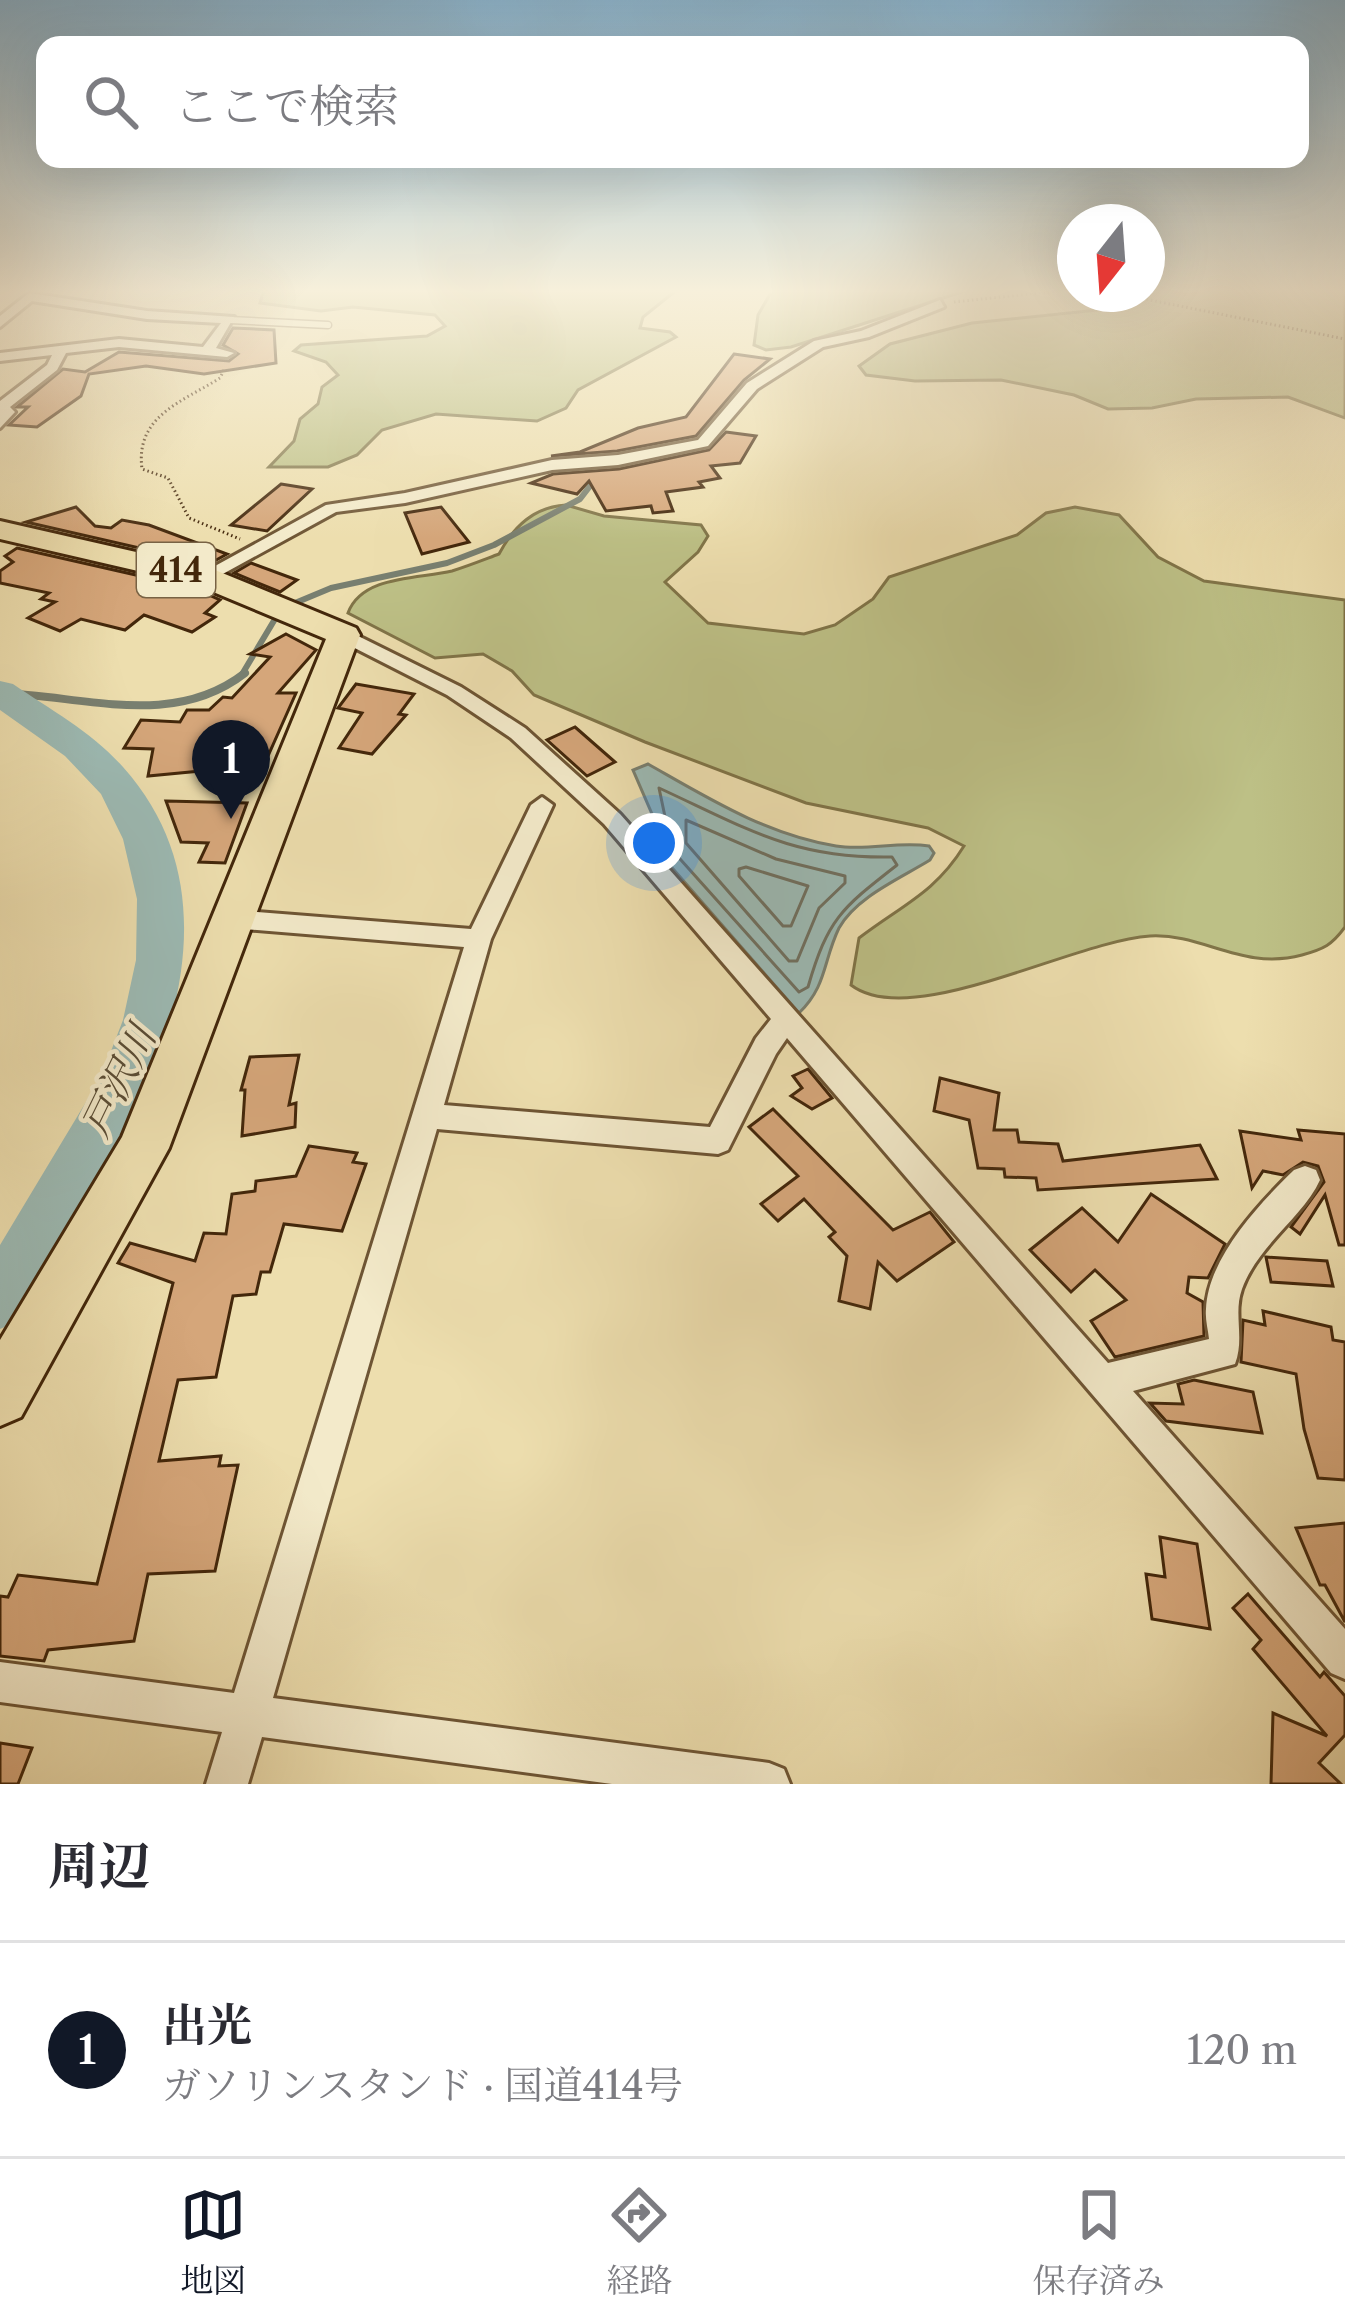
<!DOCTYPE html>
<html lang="ja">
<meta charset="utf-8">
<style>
body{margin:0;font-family:"Libre Caslon Text","Noto Serif JP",serif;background:#f2f2f3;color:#2b2b33}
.compass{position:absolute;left:1057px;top:204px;width:108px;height:108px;border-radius:50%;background:#fff;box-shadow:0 12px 48px #0002;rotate:197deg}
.you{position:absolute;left:654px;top:843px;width:42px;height:42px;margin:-30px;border:9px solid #fff;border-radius:50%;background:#1a73e8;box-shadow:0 0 0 18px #1a73e833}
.badge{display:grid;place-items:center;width:78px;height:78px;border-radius:50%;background:#111827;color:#fff;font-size:39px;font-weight:700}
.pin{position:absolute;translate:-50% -99px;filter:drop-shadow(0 3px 6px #0008)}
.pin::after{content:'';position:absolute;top:63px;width:42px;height:36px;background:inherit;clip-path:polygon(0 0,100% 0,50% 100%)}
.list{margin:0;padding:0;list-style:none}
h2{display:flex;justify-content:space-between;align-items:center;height:156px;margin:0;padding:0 48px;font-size:51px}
h2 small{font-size:39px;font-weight:400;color:#7c7c81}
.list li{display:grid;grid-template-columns:78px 1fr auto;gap:36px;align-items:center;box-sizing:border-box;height:216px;padding:0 48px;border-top:3px solid #e1e1e2}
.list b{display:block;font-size:45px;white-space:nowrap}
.list p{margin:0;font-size:39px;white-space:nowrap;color:#7c7c81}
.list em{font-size:39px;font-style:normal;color:#7c7c81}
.icon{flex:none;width:66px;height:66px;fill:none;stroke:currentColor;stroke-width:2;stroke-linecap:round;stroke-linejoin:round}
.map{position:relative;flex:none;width:1345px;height:1784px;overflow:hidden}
.search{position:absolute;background:#fff;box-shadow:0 12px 48px #0002;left:36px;right:36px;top:36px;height:132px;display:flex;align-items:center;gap:30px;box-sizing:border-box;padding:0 42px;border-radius:24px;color:#7c7c81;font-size:45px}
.sheet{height:372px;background:#fff}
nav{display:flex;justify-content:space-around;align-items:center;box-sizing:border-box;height:168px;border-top:3px solid #e1e1e2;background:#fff;font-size:33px;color:#7c7c81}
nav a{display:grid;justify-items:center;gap:6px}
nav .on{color:#111827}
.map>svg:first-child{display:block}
.green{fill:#bdc086;stroke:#807448;stroke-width:3}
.water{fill:#9cbab4;stroke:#787f70;stroke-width:3}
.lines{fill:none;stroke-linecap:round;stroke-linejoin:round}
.shore{stroke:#707060;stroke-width:3}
.stream-far1{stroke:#787f70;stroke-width:6}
.stream{stroke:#787f70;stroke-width:8}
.river{fill:#9cbab4;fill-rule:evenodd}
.building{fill:#d5a67a;stroke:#43270b;stroke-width:3}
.service-casing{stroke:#6e5534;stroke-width:9}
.minor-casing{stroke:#6e5534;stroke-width:6}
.trunk-casing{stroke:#43270b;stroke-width:6}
.path{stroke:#43270b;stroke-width:3;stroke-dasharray:1.5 3;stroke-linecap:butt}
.service{stroke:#f3eaca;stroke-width:6}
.minor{fill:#f3eaca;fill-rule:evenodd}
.trunk{fill:#eddeae;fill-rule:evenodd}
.labels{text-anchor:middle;stroke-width:9;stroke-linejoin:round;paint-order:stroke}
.shield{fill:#f3eaca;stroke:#786244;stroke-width:3}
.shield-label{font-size:33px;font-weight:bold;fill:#43270b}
.water-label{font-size:39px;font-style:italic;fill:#594c35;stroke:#f3eaca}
</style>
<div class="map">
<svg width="1345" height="1784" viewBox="0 0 1345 1784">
<rect width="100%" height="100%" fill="#eddeae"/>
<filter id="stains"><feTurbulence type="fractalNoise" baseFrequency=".00167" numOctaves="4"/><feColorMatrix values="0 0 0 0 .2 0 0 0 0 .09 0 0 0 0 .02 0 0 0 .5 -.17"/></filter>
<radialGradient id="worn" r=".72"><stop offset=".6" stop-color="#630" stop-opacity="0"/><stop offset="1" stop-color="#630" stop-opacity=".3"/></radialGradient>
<g class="green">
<polygon points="264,289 678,289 643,317 640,328 670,332 676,337 578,390 566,408 537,421 436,414 382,430 357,455 328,467 269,467 294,441 300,419 318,404 322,387 338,375 326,362 294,351 301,345 427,336 445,326 435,315 353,307 321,311 260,303"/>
<polygon points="773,289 971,289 791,347 766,350 754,345 758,315"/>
<polygon points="1147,289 1345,289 1345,418 1288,397 1196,399 1152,408 1108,409 1074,395 1001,380 915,381 866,375 859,366 890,344 972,323 1098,310 1096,294 1147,294"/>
<path d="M566 505 604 516 701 525 708 536 698 552 665 582 708 623 804 634 835 625 873 599 889 577 1017 535 1046 513 1075 507 1119 515 1158 557 1204 581 1345 600V927C1332 945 1324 949 1302 955 1242 971 1203 933 1150 936 1073 941 911 1031 851 985L859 938C902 905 935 893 964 846L928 828 806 803 645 742 534 695 512 671 483 654 435 658 348 613C362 575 419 579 452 571 468 566 483 560 499 554 514 526 534 507 566 505Z"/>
</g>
<path class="water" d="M648 764C708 798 767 835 836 846 868 851 898 841 929 846L934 853 930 860C901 878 856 897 839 928 823 961 827 986 799 1013L660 854 655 821 633 770Z"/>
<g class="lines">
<g class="shore">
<path d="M659 788C746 828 793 859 892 857L897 865C842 908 828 918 808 987L799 992 672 850Z"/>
<polygon points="686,820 776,859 845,876 845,883 819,908 797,961 789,961 686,843"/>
<polygon points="746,867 808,886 791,926 783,926 739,876 739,869"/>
</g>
<g class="stream-far1">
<polyline points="295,603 331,588 447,563 494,545 580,499 607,464"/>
<polyline points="241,676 275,619"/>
</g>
<path class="stream" d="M1 693C85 696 173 729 245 673"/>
<path class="river" d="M0 681 13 684C51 710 92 732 123 767 272 934 113 1167 21 1320L0 1329V1245L101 1077 123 1020 136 960 137 899 123 839 101 794 65 756 0 710Z"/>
</g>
<g class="building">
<polygon points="233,328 274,330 276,363 204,374 146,366 89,374 81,396 37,427 9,425 28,407 17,407 63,369 85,372 119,352 229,361 238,354 223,345"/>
<polygon points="734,354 770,359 744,380 696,436 617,451 551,456 580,452 638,428 686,417"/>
<polygon points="726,432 756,436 740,463 711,466 720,478 699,482 703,487 666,492 673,511 653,513 651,506 606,511 589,481 577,494 531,483 553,474 619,469 709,450"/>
<polygon points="281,484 312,489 267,531 231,525"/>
<polygon points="76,507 95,526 111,528 122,520 149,525 227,554 209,564 26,522"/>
<polygon points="441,507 469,542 422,554 405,513"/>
<polygon points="17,548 193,588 220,600 205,613 215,617 192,632 144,615 125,630 81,619 60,631 28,618 55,602 41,599 49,593 0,583 0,571 13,562 5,556"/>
<polygon points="251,563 297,580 280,592 234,573"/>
<polygon points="286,634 316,650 278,693 296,693 264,765 148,776 153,749 124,748 141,720 180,722 187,710 209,710 223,697 232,698 270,657 250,654"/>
<polygon points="356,684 414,694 399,714 406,715 372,754 339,748 362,713 338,708"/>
<polygon points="575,727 615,762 587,776 547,740"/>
<polygon points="166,801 247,803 225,863 199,862 208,843 181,842"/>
<polygon points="299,1055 289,1105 296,1103 295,1127 242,1136 245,1090 241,1090 250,1057"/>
<polygon points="808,1069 832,1098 812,1109 791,1096 802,1088 793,1076"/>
<polygon points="940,1078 999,1093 994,1130 1017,1130 1019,1142 1058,1144 1063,1161 1200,1145 1217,1179 1038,1190 1036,1178 1005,1177 1004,1169 978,1168 969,1120 934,1111"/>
<polygon points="773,1109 893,1230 930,1212 954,1242 897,1281 878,1262 870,1309 839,1301 847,1256 829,1237 835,1232 804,1199 778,1221 761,1204 798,1176 749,1127"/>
<polygon points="1298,1130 1345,1134 1345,1245 1339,1245 1325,1195 1300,1234 1291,1227 1324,1182 1318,1166 1303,1162 1283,1175 1263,1171 1252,1188 1240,1131 1301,1140"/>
<polygon points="309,1146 357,1153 353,1162 366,1164 342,1231 284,1224 270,1272 261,1272 256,1294 233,1296 216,1377 178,1380 159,1461 221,1456 219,1466 238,1465 215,1571 148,1574 134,1641 48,1650 44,1661 0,1656 0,1596 8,1597 18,1575 97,1584 173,1283 118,1263 130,1243 195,1261 204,1233 226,1234 232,1194 255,1191 256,1181 296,1176"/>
<polygon points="1151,1194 1225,1244 1208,1278 1189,1277 1187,1293 1203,1302 1204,1336 1115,1357 1091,1321 1126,1300 1095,1270 1071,1292 1030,1250 1082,1208 1118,1242"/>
<polygon points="1266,1257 1327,1261 1333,1286 1271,1282"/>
<polygon points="1263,1311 1331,1327 1333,1340 1345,1342 1345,1480 1318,1478 1304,1429 1296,1374 1241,1362 1243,1320 1265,1325"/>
<polygon points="1194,1380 1253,1392 1262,1433 1166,1421 1150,1403 1183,1404 1178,1384"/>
<polygon points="1345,1523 1345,1622 1325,1585 1320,1585 1296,1528"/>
<polygon points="1160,1537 1197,1544 1210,1629 1152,1619 1146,1574 1165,1577"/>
<polygon points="1248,1594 1320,1677 1324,1672 1345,1696 1345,1735 1319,1763 1341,1784 1271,1784 1273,1713 1327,1736 1253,1649 1261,1640 1233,1608"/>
<polygon points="0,1743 32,1748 18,1784 0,1784"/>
</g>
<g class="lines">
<g class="service-casing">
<polyline id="service" points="230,320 328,325"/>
</g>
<g class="minor-casing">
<g id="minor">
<polygon points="29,293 147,311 234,317 216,348 234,353 227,357 119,347 66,353 57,370 10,407 15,412 0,428 0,401 47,365 52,355 0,361 0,353 119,339 203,347 221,323 147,319 32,301 0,327 0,316"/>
<polygon points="940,300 944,307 869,337 823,347 757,389 708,446 618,465 552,470 405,503 336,512 210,581 204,582 195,577 326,505 405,493 552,460 618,455 698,440 747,383 814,341 861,331"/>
<path d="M344 629 461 687 525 728 620 814 1108 1363 1209 1339C1208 1329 1205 1319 1206 1309 1208 1258 1259 1204 1294 1170L1305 1166 1316 1170 1320 1180C1304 1216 1258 1245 1242 1289 1233 1314 1245 1338 1235 1364L1133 1391 1345 1629V1679L1331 1673 787 1038 776 1054 728 1150 718 1154 437 1129 273 1698 769 1763 784 1769 790 1784H612L262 1737 248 1784H206L222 1732 0 1702V1662L234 1693 464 947 233 928 224 925 221 919 224 913 233 910 471 929 531 805 542 797 553 805 491 939 444 1105 710 1127 756 1038 771 1019 604 824 511 738 447 695 337 639V631Z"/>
</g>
</g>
<g class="trunk-casing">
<polygon id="trunk" points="0,521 215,570 356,628 360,635 169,1148 21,1417 0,1426 0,1340 122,1137 326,639 194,584 0,539"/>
</g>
<g class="path">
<polyline points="1120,294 1345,339"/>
<polyline points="954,302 1075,289"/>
<path d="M224 370 220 378C182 402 135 416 142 469L168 478 189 518 240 539"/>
</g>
<use href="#service" class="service"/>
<use href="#minor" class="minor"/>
<use href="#trunk" class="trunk"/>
</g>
<linearGradient id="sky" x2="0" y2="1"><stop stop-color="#89b6d3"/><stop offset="0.54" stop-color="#f7f0db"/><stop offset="1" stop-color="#f7f0db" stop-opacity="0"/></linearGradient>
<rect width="1345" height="539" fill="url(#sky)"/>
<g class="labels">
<rect class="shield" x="137" y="543" width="78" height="54" rx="9"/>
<g class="shield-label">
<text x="176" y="582">414</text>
</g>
<g class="water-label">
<text transform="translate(118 1081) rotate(-64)" y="14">戸沢川</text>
</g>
</g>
<rect width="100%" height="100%" filter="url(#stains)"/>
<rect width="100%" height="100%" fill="url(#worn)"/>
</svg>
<svg class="compass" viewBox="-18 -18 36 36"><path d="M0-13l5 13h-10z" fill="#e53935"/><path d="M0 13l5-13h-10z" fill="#7c7c81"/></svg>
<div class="you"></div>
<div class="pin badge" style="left:231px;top:819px">1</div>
<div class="search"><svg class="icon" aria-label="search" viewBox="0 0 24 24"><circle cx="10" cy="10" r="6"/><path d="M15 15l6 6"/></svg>ここで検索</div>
</div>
<section class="sheet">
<h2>周辺<small></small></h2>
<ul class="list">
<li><span class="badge">1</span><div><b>出光</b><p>ガソリンスタンド · 国道414号</p></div><em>120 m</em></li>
</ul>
</section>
<nav>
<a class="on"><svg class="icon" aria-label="map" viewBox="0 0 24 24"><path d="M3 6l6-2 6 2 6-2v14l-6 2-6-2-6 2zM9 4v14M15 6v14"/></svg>地図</a>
<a><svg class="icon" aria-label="directions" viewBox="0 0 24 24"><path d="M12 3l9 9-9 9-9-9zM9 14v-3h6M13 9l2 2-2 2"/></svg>経路</a>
<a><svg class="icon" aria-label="saved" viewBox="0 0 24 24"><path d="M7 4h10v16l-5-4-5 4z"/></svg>保存済み</a>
</nav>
